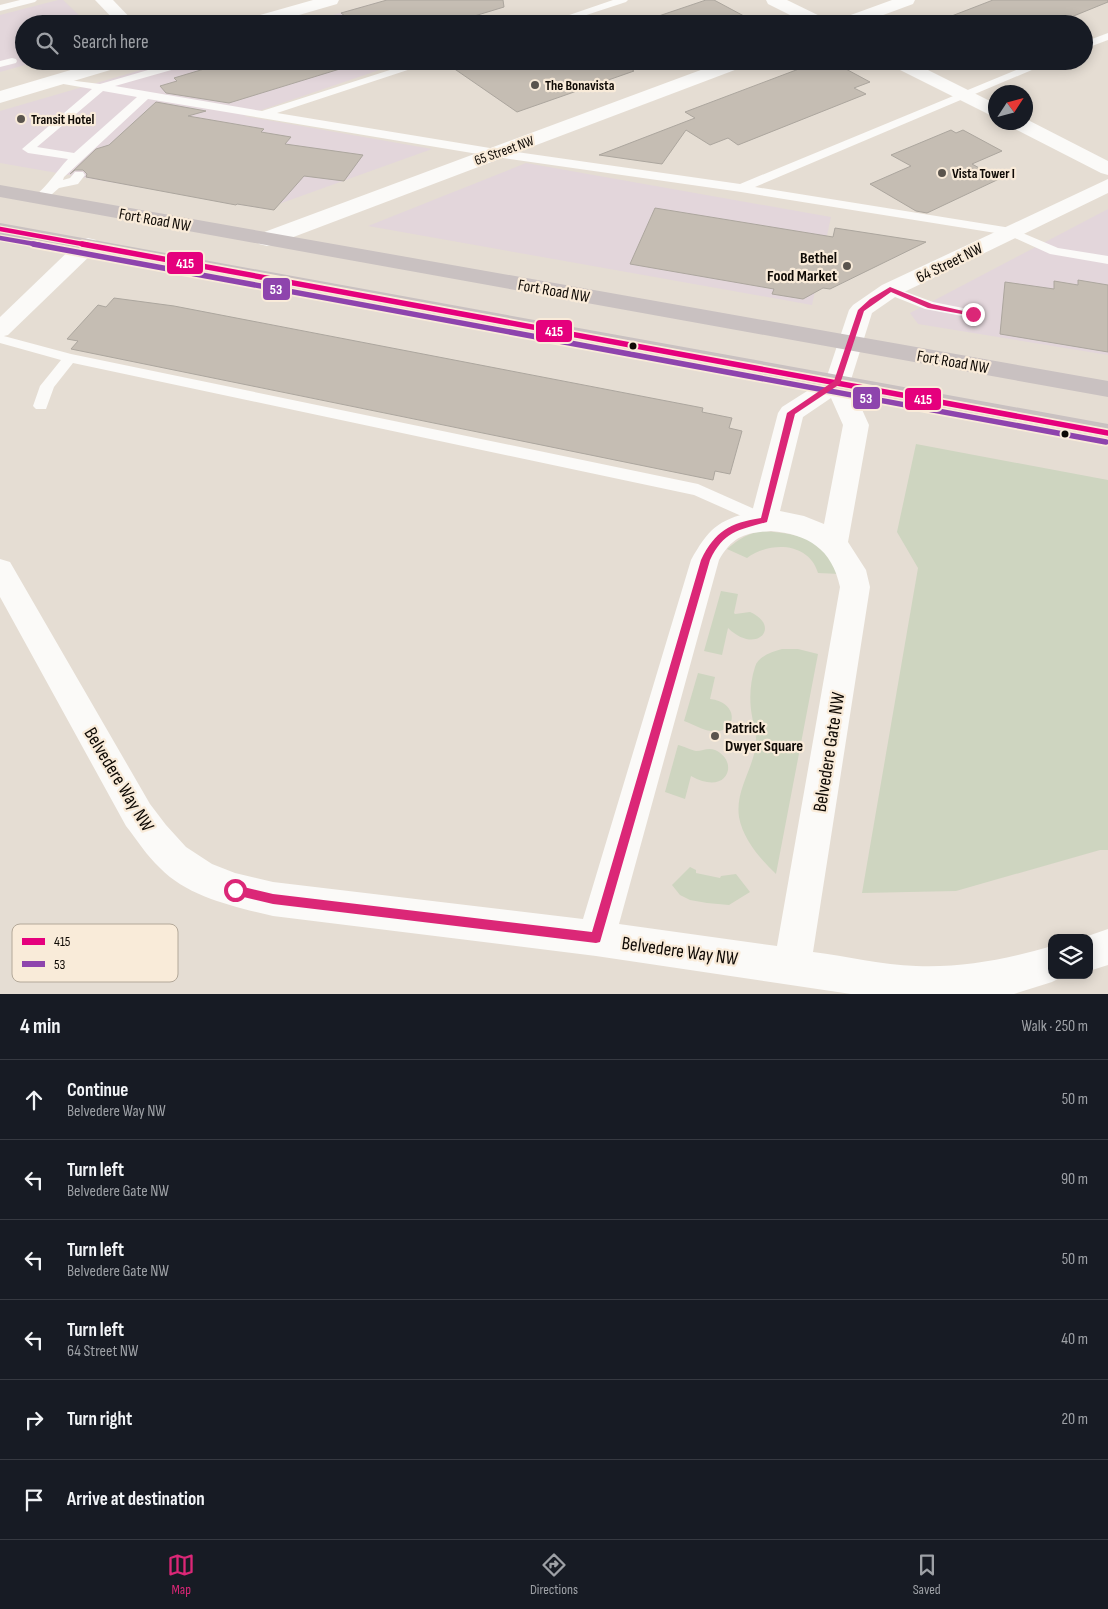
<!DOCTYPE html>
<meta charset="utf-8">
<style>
body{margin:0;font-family:"Sofia Sans Condensed",sans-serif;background:#20242c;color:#f1f3f6}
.controls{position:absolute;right:15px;bottom:15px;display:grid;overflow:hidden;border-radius:10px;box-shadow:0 2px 12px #0003}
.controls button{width:45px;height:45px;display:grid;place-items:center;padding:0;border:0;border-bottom:1px solid #363941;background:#171b24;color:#f1f3f6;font:25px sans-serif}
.compass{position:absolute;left:988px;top:85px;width:45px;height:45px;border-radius:50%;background:#171b24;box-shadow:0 2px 12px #0003;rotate:54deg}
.stop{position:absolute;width:15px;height:15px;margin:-11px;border:4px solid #db2777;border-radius:50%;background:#fff}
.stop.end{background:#db2777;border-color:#fff;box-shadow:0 1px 5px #0008}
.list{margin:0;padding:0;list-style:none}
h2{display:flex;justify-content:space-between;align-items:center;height:65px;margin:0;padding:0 20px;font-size:21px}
h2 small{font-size:16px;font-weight:400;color:#9ea1a6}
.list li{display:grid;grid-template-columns:32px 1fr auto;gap:15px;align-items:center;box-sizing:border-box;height:80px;padding:0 20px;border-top:1px solid #363941}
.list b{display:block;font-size:19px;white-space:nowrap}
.list p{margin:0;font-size:16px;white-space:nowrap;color:#9ea1a6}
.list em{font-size:16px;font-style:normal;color:#9ea1a6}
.icon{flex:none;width:28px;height:28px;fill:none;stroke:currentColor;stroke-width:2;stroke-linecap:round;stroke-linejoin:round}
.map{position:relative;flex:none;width:1108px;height:994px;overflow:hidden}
.search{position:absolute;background:#171b24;box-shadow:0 2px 12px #0003;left:15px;right:15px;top:15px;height:55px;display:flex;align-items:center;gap:12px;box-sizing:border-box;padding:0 18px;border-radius:28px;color:#9ea1a6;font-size:19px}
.sheet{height:545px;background:#171b24}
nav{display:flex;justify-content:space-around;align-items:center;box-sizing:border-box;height:70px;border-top:1px solid #363941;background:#171b24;font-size:14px;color:#9ea1a6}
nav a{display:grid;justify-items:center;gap:2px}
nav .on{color:#db2777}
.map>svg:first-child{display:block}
.commercial{fill:#e3d6db}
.green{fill:#ced5c0}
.building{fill:#c5bdb3;stroke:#aca69e}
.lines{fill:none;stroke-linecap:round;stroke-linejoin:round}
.lane{fill:#fbfaf8;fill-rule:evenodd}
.street{fill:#fbfaf8;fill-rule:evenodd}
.secondary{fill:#fbfaf8;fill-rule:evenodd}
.primary{fill:#c9c1c1;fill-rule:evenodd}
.bus-1-far1-casing{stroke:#f9ebd9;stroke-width:7}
.bus-1-casing{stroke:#f9ebd9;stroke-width:9}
.bus-2-far1-casing{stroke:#f9ebd9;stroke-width:7}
.bus-2-casing{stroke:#f9ebd9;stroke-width:9}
.bus-1-far1{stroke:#e5007d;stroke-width:4.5}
.bus-1{stroke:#e5007d;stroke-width:5.5}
.bus-2-far1{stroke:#8e44ad;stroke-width:4.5}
.bus-2{stroke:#8e44ad;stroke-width:5.5}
.route{fill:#db2777}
.poi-dot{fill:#5a544d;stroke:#f9ebd9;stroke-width:2}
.bus-dot{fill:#0f0a05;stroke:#f9ebd9;stroke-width:2}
.labels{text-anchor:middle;stroke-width:4.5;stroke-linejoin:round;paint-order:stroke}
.far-poi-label{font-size:14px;font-weight:bold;fill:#0f0a05;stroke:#f9ebd9;text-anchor:start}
.far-street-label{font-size:14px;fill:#0f0a05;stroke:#f9ebd9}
.street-label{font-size:16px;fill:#0f0a05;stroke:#f9ebd9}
.poi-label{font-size:16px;font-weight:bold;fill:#0f0a05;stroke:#f9ebd9;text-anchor:end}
.near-street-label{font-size:19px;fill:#0f0a05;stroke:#f9ebd9}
.key{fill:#f9ebd9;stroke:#b3a899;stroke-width:1}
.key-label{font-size:14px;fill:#0f0a05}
.line-badge{stroke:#f9ebd9;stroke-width:2}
.badge-label{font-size:14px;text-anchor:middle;font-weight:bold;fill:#fff}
</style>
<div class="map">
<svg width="1108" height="994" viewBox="0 0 1108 994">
<rect width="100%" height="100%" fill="#e5ddd3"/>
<g class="commercial">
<polygon points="58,0 63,0 88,24 24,24 24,61 39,61 0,72 0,15"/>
<polygon points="382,1 415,24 302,24"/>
<polygon points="172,61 406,61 244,116 432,149 265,209 0,163 0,111"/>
<polygon points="526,163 831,217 812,305 368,226"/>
<polygon points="1108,209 1108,355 918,324 910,313"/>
</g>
<g class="green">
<polygon points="916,444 1108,480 1108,850 1100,850 956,891 862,893 918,568 897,532"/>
<path d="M763 531C786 533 808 535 826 550 832 556 836 567 840 574L818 573C809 542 770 541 747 558L727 549C739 539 748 533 763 531Z"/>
<path d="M721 591 738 594 734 613 735 614 750 612C782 626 757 656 728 628L722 655 704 651Z"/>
<path d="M782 649H798L818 654 776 874C760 859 743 839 739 817 735 790 754 768 756 743 757 734 753 725 752 716 749 701 750 682 755 667 758 656 772 652 782 649Z"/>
<path d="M698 673 715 677 710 699C740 702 738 735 711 731 702 730 693 724 684 721Z"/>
<path d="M678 745C683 746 691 750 696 751 703 751 708 747 715 750 740 761 728 797 691 776L685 799 665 792Z"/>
<polygon points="690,867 696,870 696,873 720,878 721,876 736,874 750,892 729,905 707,903 690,900 680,895 672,885"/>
</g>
<g class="building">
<polygon points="387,0 503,0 504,7 448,24 355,24 341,13"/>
<polygon points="706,0 714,0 757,23 635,24"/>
<polygon points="993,0 1108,0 1108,2 1054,24 931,24"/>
<polygon points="231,61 342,61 343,68 229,103 166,93 160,86 177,81 174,78"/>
<polygon points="443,61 505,61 510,65 522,61 647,61 629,68 634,71 517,112"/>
<polygon points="820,61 831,61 870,82 854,88 866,94 738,145 728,138 710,145 686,130 662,164 599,155 695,118 685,112"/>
<polygon points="156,102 206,111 188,116 264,129 261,132 291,137 285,144 363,155 344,181 304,176 274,210 237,204 236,205 86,177 87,174 83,170 75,170 70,174 96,149 109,145"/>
<polygon points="951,130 956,133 963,130 1002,151 972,164 999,179 927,213 916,211 870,184 911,166 891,155"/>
<polygon points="655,208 833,237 835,228 926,242 830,289 823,288 803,299 772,294 774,289 630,264"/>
<polygon points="1078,280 1108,285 1108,352 1000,334 1005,282 1054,289 1054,281 1078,285"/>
<polygon points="114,298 174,306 703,408 702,412 732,418 729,428 742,431 730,474 715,471 713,480 71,349 78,341 67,339 98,305 106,307"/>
</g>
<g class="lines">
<g class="lane">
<polygon points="20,0 37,0 35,2 0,11 0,5"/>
<polygon points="613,0 628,0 626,2 559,24 543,24"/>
<polygon points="286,10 305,24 293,24 281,13"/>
<polygon points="333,18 338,21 337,23 318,24"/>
<polygon points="1108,33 1108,40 1084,49 1084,42"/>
<polygon points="12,58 16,59 17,61 16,63 0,67 0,61"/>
<path d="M179 61H197L196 63 115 86 262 111 418 61H435L277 113 496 149 740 184 1038 61H1053L755 187 1011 228 1058 248 1108 256V264L1050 254 1008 235 741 192 496 157 148 99 64 177 63 180 70 178 75 172H83L85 175 78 184 59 188 43 202H35L33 199 35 196C48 185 56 172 68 159L28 153 22 149 92 89 52 82 51 80 52 78 100 84ZM103 91 137 97 74 153 37 147Z"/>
<polygon points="890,286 933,302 973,310 980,314 973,318 925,309 885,293 883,290 885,287"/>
<polygon points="0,335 71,354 698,484 770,516 772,520 770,524 764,526 694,495 73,363 54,387 46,409 36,409 33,406 40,386 61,360 0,343"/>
</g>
<g class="street">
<polygon points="95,0 113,0 136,24 118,24"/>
<polygon points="892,0 915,0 913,4 859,24 835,24 837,20"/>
<polygon points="725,61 751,61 748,65 275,244 267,246 259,244 256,239 259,234"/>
<path d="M1108 179V193L898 295 872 313 850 383 869 425 848 542 866 570 870 587 813 952C847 956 882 965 916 966 962 968 1008 959 1052 946V975H1066L1052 982 1014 994H851L596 956 273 916C235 907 188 897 160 868 147 856 137 840 126 826L0 597V559L10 562 150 804 166 825 186 847 212 864 235 873 273 882 583 919 691 560C708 530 717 520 752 512L778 413 782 407 826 379 849 310 853 305 882 285ZM831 398 843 425 824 524 804 516 780 511 803 417ZM771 531C808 534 832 549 840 587L777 946 619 924 719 560C733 536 745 533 771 531Z"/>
<polygon points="88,238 96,240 99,245 96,250 8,335 0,337 0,317 80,240"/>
<polygon points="1108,929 1108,965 1089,971 1089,938 1082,938"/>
</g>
<g class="secondary">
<polygon points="313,0 339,0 337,4 268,24 241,24 243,20"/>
<polygon points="766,0 787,0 828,20 830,24 808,24 768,4"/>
<polygon points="101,61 130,61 127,65 0,103 0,91"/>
<polygon points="887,61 910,61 996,104 996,118 890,65"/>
<polygon points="1026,119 1108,161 1108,175 1101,173 1009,126 1007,122 1026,122"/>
</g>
<g class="primary">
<polygon points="0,185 1108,381 1108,397 0,197"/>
<polygon points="0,223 1108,424 1108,442 0,235"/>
</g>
<g class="bus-1-far1-casing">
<polyline id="bus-1-far1" points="0,229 88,245"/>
</g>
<g class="bus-1-casing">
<polyline id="bus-1" points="82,244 1108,433"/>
</g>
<g class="bus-2-far1-casing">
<polyline id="bus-2-far1" points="0,238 40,245"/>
</g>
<g class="bus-2-casing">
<polyline id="bus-2" points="33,244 1106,442"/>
</g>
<use href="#bus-1-far1" class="bus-1-far1"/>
<use href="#bus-1" class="bus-1"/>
<use href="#bus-2-far1" class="bus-2-far1"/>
<use href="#bus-2" class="bus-2"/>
</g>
<path class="route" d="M890 287 932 304 977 314 973 316 928 308 891 292 864 311 840 384 795 414 767 522C739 530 724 531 710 560L600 942 596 943 273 904 231 894 230 890 231 887 235 885 273 894 592 932 701 560C715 531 730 523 761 518L787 413 834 381 858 310 870 299Z"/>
<g class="poi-dot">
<circle cx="535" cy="85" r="5"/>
<circle cx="21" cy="119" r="5"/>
<circle cx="942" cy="173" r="5"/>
<circle cx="847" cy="266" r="5"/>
<circle cx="715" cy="736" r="5"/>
</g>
<g class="bus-dot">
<circle cx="633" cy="346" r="4.5"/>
<circle cx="1065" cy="434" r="4.5"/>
</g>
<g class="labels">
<g class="far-poi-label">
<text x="545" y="90">The Bonavista</text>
<text x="31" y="124">Transit Hotel</text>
<text x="952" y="178">Vista Tower I</text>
</g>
<g class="far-street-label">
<text transform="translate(504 150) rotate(-20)" y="5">65 Street NW</text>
</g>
<g class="street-label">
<text transform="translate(155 219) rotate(10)" y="6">Fort Road NW</text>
<text transform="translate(949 262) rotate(-26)" y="6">64 Street NW</text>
<text transform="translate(554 290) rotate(10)" y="6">Fort Road NW</text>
<text transform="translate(953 361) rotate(10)" y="6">Fort Road NW</text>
</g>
<g class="poi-label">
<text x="837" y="263">Bethel<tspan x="837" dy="18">Food Market</tspan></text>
<text x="725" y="733" text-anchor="start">Patrick<tspan x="725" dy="18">Dwyer Square</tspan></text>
</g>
<g class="near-street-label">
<text transform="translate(828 752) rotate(-81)" y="7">Belvedere Gate NW</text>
<text transform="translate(120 779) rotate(59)" y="7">Belvedere Way NW</text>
<text transform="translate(680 950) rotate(8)" y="7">Belvedere Way NW</text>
</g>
</g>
<rect x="12" y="924" width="166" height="58" rx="8" class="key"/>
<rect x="22" y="938" width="23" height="7" fill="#e5007d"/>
<rect x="22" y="961" width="23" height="6" fill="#8e44ad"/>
<g class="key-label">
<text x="54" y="946">415</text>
<text x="54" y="969">53</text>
</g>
<g class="line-badge">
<rect x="166" y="251" width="38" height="24" rx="5" fill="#e5007d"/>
<rect x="262" y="277" width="29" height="24" rx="5" fill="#8e44ad"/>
<rect x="535" y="319" width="38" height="24" rx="5" fill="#e5007d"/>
<rect x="852" y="386" width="29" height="24" rx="5" fill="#8e44ad"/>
<rect x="904" y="387" width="38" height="24" rx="5" fill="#e5007d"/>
</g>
<g class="badge-label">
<text x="185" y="268">415</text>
<text x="276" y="294">53</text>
<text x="554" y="336">415</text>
<text x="866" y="403">53</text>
<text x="923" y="404">415</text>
</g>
</svg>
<div class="controls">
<button><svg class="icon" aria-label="layers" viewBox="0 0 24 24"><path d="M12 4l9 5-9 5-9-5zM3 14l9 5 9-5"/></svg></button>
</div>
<svg class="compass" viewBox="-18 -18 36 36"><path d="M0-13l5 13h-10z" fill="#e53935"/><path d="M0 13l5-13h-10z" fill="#9ea1a6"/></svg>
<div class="stop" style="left:235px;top:890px"></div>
<div class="stop end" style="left:973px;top:314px"></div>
<div class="search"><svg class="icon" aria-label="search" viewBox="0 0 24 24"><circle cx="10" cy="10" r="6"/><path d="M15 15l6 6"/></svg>Search here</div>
</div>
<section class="sheet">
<h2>4 min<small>Walk · 250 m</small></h2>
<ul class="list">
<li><svg class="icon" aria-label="ahead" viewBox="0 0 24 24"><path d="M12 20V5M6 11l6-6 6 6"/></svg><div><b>Continue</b><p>Belvedere Way NW</p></div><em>50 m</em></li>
<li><svg class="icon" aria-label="left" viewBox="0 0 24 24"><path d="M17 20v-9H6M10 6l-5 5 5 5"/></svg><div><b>Turn left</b><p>Belvedere Gate NW</p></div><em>90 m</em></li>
<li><svg class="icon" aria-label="left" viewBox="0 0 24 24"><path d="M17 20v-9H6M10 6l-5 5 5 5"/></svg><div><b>Turn left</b><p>Belvedere Gate NW</p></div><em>50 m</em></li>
<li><svg class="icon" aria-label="left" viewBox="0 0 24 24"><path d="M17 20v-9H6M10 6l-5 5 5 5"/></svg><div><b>Turn left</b><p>64 Street NW</p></div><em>40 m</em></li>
<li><svg class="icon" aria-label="right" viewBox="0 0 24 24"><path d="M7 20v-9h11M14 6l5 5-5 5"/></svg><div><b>Turn right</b></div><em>20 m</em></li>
<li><svg class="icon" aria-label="arrive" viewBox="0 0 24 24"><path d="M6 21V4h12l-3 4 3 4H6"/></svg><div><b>Arrive at destination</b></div></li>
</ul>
</section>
<nav>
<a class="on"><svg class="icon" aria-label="map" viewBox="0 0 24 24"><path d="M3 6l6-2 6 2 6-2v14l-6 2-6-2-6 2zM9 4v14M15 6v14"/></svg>Map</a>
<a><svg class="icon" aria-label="directions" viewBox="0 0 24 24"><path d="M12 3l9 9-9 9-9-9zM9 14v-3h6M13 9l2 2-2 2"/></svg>Directions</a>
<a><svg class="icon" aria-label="saved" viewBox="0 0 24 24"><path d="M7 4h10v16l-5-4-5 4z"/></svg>Saved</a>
</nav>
